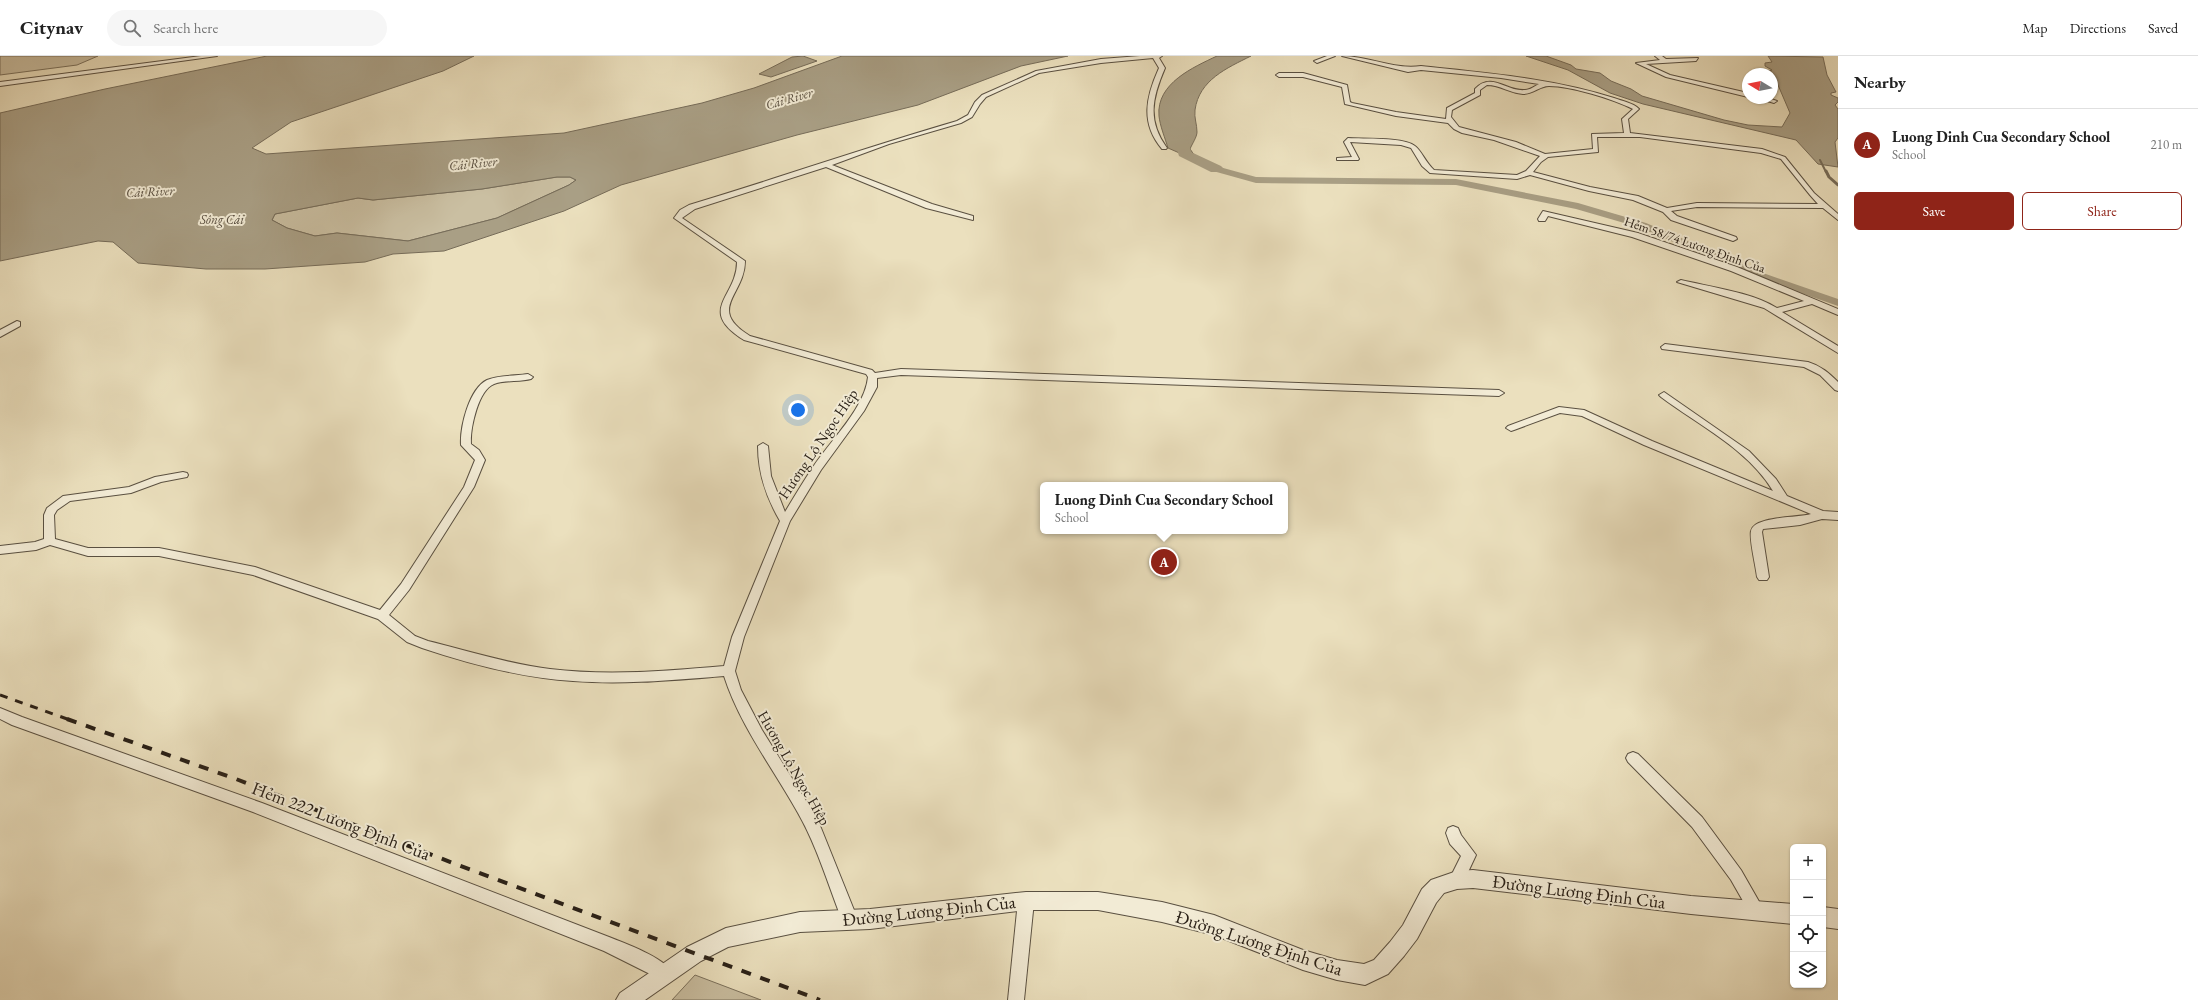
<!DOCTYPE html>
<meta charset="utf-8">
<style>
body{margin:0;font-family:"EB Garamond",serif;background:#f6f6f6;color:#222}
.controls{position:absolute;right:12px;bottom:12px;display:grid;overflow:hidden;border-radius:6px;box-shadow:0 1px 3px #0004}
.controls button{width:36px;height:36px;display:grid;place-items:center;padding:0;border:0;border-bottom:1px solid #e0e0e0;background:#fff;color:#222;font:20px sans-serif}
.compass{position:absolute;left:1742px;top:12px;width:36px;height:36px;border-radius:50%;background:#fff;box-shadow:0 1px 3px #0004;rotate:280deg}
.you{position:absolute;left:798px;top:354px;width:14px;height:14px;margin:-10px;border:3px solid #fff;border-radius:50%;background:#1a73e8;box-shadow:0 0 0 6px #1a73e833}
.badge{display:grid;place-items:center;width:26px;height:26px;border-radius:50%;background:#8f2418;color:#fff;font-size:13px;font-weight:700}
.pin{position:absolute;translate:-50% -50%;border:2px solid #fff;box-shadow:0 1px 4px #0006}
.popup{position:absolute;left:1040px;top:426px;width:248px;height:52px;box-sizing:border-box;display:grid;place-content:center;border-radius:6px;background:#fff;filter:drop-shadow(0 1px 3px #0005);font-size:13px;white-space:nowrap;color:#767676}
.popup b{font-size:15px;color:#222}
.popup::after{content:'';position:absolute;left:50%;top:100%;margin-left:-8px;border:8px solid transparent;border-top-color:#fff}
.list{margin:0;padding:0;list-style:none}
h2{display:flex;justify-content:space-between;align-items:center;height:52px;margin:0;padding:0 16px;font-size:17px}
h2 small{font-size:13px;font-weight:400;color:#767676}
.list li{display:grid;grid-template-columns:26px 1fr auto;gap:12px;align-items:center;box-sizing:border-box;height:72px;padding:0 16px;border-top:1px solid #e0e0e0}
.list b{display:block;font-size:15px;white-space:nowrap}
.list p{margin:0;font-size:13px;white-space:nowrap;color:#767676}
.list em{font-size:13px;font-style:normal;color:#767676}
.actions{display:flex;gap:8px;padding:12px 16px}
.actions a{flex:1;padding:9px 0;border:1px solid #8f2418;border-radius:6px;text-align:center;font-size:14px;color:#8f2418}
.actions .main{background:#8f2418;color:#fff}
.icon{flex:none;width:22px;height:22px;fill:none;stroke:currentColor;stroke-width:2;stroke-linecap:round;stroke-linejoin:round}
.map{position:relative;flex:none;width:1838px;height:944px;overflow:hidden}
header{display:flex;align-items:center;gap:24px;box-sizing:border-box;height:56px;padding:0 20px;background:#fff;border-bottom:1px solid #e0e0e0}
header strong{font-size:19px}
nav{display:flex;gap:22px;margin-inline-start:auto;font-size:14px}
.search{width:280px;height:36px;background:#f6f6f6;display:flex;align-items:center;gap:10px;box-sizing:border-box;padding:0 14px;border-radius:22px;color:#767676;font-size:15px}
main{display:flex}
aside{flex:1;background:#fff}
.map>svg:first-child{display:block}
.green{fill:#cabfa2;stroke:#7a705c}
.water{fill:#a99f85;stroke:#766c59;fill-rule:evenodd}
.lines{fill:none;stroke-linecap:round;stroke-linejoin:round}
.stream-far1{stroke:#766c59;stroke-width:2}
.stream{stroke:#766c59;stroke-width:3}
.canal{fill:#a99f85;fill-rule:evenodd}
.river{fill:#a99f85;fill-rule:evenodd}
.minor-casing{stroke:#5a5041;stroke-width:2}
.tertiary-casing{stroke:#5a5041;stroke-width:2}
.minor{fill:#f2ebd5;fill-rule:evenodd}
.tertiary{fill:#f2ebd5;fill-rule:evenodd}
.rail-far1{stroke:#292017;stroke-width:3;stroke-dasharray:8 8;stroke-linecap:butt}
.rail{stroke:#292017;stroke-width:4;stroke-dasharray:10 10;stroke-linecap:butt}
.labels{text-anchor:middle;stroke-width:4;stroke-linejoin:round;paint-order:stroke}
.far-water-label{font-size:13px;font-style:italic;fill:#564c3e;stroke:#f2ebd5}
.far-street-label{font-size:13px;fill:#292017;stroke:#f2ebd5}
.street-label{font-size:15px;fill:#292017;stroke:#f2ebd5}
.near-street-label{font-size:18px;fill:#292017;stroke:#f2ebd5}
</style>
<header>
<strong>Citynav</strong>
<div class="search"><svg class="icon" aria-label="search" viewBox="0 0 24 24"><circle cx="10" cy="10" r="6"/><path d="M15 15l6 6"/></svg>Search here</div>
<nav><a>Map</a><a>Directions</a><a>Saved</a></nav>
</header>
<main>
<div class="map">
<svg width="1838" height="944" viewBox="0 0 1838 944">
<rect width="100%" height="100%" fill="#ebe0be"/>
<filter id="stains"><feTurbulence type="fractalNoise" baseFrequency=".005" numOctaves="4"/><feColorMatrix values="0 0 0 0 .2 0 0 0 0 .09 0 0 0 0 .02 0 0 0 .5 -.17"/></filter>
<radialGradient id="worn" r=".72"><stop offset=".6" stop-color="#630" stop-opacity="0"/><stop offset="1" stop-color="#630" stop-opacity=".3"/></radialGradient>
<g class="green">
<polygon points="0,0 98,0 77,9 0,19"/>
<polygon points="557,121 570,121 576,124 569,129 497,162 408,185 337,177 315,180 287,172 272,164 275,158 358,142 373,144 482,133"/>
<polygon points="695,919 761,944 672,944"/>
</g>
<g class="water">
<path d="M267 0H474L443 15 291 66 252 92 266 98 564 77 702 47 754 32 842 0H1068L1021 10 918 49 797 79 621 129 564 155 444 195 393 198 365 206 265 213H206L138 207 113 186 98 185 0 205V57L105 33ZM557 121H570L576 124 569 129 497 162 408 185 337 177 315 180 287 172 272 164 275 158 358 142 373 144 482 133Z"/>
<polygon points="803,0 817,5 771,21 759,18 792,1"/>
<path d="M1217 0H1251C1227 12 1199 24 1195 54 1194 62 1197 68 1197 76 1197 81 1192 88 1190 93L1195 100 1216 113 1168 92C1165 82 1160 70 1159 60 1156 27 1194 11 1217 0Z"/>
<polygon points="1526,0 1546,0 1571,9 1576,13 1600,17 1611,25 1631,33 1642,40 1724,64 1748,69 1782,71 1790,57 1775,22 1768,15 1772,14 1765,10 1765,7 1772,6 1768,0 1823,1 1827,19 1836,36 1831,37 1831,39 1838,42 1838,46 1835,49 1838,53 1838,82 1835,86 1838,111 1818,108 1796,84 1643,48 1610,37 1568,14"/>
</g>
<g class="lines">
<polyline class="stream-far1" points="1820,104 1826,116"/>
<polyline class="stream" points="1826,115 1829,121 1838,129"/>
<polygon class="canal" points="1216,110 1256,121 1456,123 1578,147 1646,167 1763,217 1838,243 1838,250 1755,221 1638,171 1576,153 1456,129 1256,127 1213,115 1213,111"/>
<polygon class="river" points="1177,67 1184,71 1191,96 1221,110 1224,113 1221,116 1211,116 1179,100 1170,71"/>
<g class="minor-casing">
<g id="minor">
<polygon points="201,0 217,0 0,30 0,26"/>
<path d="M1140 0H1162L1159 2 1165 12C1152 42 1147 65 1167 92L1166 93H1162C1140 67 1146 41 1159 12L1153 2 1101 7 1039 17 986 41 980 48 972 61 961 67 889 88 832 109 932 148 973 160V164L926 152 826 111 695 153 682 162 745 205C745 239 706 253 750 280L872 314 875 317 901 313 1499 334 1504 337 1499 340 901 319 877 322V331L864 355 821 414 790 465 744 581 735 615 741 634 762 674 808 748 821 772 858 864 856 869 850 872 844 869C829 832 818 792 798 757 773 712 740 670 724 620 674 624 623 629 573 625 522 622 470 608 422 592L407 586 378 563 253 519 159 500H88L50 489 36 494 0 498V490L35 486 44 483V459L47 452 63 440 129 431 155 421 183 416 187 417 188 419 187 421 161 426 131 437 70 445 57 454 54 459 55 483 88 492H159L255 511 380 554 401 528 464 431 475 404 461 389C460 371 469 333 487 324 499 319 516 320 528 318L533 321 531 323C519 326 505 324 494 328 478 334 470 373 471 388L479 394 485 404 474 431 409 534 389 559 415 580 428 585C469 595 509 608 550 613 608 620 666 615 724 610L732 581 780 465C766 441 758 418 758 390L763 387 768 390 771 420 785 456C794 441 803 426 813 411 830 385 865 352 868 321L866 318 744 284C696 254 737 241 737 206L674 162 680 154 689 149C779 122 867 91 957 65L968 59 975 46 982 39 1036 15 1101 3Z"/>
<polygon points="1327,0 1335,0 1317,7 1314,5"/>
<path d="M1342 0C1369 0 1394 14 1421 10 1486 17 1552 22 1614 42 1622 45 1634 47 1639 53L1628 63 1630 77 1762 93 1785 101 1814 137 1838 158V164L1823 152 1697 151 1671 155 1677 160 1736 181 1737 183 1733 185 1671 164 1663 156 1633 144 1589 135 1530 119 1517 123 1430 117 1422 110 1411 92 1401 89 1350 86 1359 103 1358 104H1337V102L1352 101 1344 86 1348 82C1363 83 1404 81 1415 90 1421 94 1426 107 1434 114L1517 119 1526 115 1540 100 1494 84 1462 77 1454 73 1448 67 1396 60 1345 48 1342 31 1303 21H1279L1276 19 1279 17H1303L1347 29 1350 46 1352 47 1396 56 1446 63 1447 52 1475 37V33C1491 15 1507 36 1525 34 1530 34 1535 30 1539 28L1501 22 1421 14 1408 16ZM1487 29C1500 29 1510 37 1523 38 1533 38 1540 30 1549 30 1571 30 1613 43 1633 53L1622 63 1624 77 1592 78 1593 93 1545 98 1516 86 1459 71 1451 61 1452 54 1480 39V34ZM1597 81H1640L1761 97 1781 103 1810 139 1818 148 1697 147 1667 152 1638 140 1590 131 1533 116 1541 106 1548 101 1598 96Z"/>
<polygon points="1655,0 1662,0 1666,3 1698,2 1696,5 1646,8 1670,19 1748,37 1748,41 1666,21 1636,7 1660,4"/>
<polygon points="1757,42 1768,42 1777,45 1774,47"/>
<path d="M1543 155 1638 177 1737 211 1838 253V259L1812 248 1782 256 1838 290V297L1764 252 1677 226 1681 224C1710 231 1751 236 1777 252L1804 245 1731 215 1632 181 1548 160 1545 165H1539L1538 163Z"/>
<polygon points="17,265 20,266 20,270 0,281 0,274"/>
<path d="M1665 288 1808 306C1821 310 1829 317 1838 326V335L1835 334 1820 319 1804 311 1662 293 1661 291Z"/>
<path d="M1664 336 1749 395 1776 423 1787 440 1823 455 1838 456V464L1822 463 1800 469 1763 473 1762 476 1769 521 1767 524H1759L1757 521C1756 511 1749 483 1751 475 1754 460 1797 462 1811 458L1644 389 1582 360 1560 357 1514 374 1511 375 1506 372 1508 370 1559 351 1584 354 1652 385 1773 435C1748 393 1698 369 1661 341L1659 339Z"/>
<path d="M0 652 22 661 262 747 609 881C624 887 666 902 672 917L670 923 664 925 604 895 253 756 12 669 0 663Z"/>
<polygon points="1633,696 1638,698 1702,761 1741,814 1761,849 1764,854 1761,859 1756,861 1751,859 1731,824 1692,771 1628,706 1626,702 1628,698"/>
<polygon points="1453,770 1458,772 1461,779 1476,799 1462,829 1457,831 1452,829 1449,824 1461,800 1450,788 1446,777 1448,772"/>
<polygon points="1026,838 1031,840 1034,845 1024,944 1008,944 1018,845 1021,840"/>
</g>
</g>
<g class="tertiary-casing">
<g id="tertiary">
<polygon points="1473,814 1691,840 1793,848 1793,868 1691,858 1473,832 1457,833 1444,837 1436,847 1417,883 1404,900 1388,918 1365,929 1337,924 1303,914 1214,879 1162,866 1098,854 1026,854 870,873 800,876 728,891 701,905 645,944 616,944 620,937 687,891 726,872 800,856 870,853 1026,836 1098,836 1162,846 1214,859 1303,894 1337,904 1364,908 1374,904 1390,886 1403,869 1422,833 1431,824 1457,815"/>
<polygon points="1823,851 1838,853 1838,873 1823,871"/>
</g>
</g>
<use href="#minor" class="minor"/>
<use href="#tertiary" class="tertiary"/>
<polyline class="rail-far1" points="0,639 70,664"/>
<polyline class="rail" points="67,663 236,723 458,809 820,944"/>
</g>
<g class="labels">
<g class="far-water-label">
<text transform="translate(789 42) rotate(-16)" y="5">Cái River</text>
<text transform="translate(473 107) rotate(-6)" y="5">Cái River</text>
<text transform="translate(150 135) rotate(-3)" y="5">Cái River</text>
<text x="222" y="168">Sông Cái</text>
</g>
<g class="far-street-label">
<text transform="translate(1695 188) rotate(19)" y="5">Hẻm 58/74 Lương Định Của</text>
</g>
<g class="street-label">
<text transform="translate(818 388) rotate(-56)" y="5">Hương Lộ Ngọc Hiệp</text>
<text transform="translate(794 712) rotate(60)" y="5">Hương Lộ Ngọc Hiệp</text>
</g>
<g class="near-street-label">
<text transform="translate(341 765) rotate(21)" y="6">Hẻm 222 Lương Định Của</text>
<text transform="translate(1579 836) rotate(7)" y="6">Đường Lương Định Của</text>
<text transform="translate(929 855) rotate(-6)" y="6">Đường Lương Định Của</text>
<text transform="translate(1259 887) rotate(18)" y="6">Đường Lương Định Của</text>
</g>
</g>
<rect width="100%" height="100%" filter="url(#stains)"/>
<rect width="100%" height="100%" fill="url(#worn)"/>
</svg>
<div class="controls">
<button>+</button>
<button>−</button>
<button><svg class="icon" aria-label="locate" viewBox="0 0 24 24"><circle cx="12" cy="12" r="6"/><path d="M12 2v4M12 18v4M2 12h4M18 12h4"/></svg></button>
<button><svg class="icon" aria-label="layers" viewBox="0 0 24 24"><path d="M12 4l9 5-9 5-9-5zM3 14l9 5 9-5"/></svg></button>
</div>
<svg class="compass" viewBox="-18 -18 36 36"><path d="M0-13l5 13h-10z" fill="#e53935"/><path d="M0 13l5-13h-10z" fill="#767676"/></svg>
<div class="you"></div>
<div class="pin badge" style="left:1164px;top:506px">A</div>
<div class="popup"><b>Luong Dinh Cua Secondary School</b>School</div>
</div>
<aside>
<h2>Nearby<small></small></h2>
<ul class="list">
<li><span class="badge">A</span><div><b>Luong Dinh Cua Secondary School</b><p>School</p></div><em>210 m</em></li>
</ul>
<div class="actions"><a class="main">Save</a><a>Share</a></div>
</aside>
</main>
